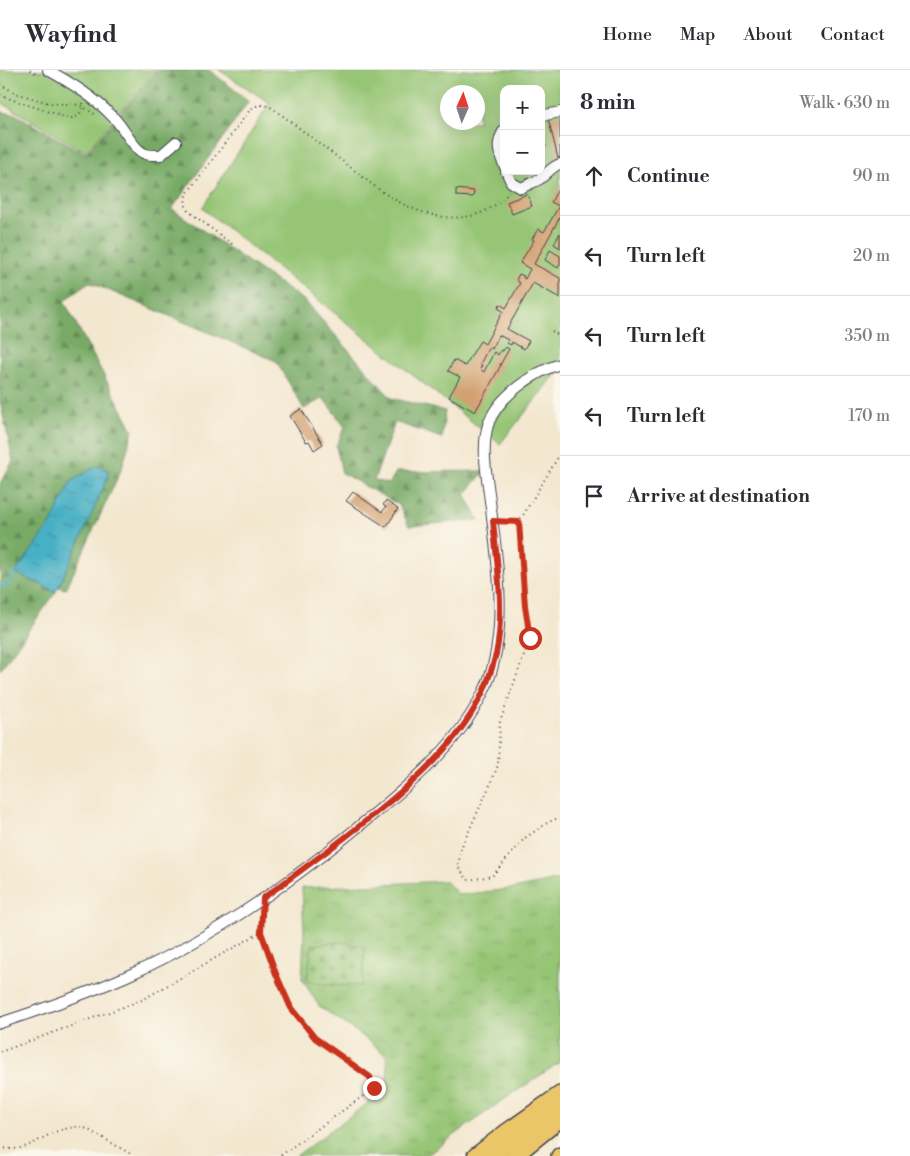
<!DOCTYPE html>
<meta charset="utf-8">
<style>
body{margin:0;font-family:"Libre Bodoni",serif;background:#f2f2f3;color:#2b2b33}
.controls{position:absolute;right:15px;top:15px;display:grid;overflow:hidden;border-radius:10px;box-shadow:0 5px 20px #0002}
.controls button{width:45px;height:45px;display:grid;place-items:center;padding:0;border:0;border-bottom:1px solid #e1e1e2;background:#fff;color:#2b2b33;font:25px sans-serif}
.compass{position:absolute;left:440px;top:15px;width:45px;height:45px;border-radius:50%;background:#fff;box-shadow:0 5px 20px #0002;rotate:3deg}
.stop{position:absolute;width:15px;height:15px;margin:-11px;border:4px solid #c8321e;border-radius:50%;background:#fff}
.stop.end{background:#c8321e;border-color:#fff;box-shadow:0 1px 5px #0008}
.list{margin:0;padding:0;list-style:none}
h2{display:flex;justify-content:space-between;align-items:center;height:65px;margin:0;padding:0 20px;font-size:21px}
h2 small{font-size:16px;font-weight:400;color:#7c7c81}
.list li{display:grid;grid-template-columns:32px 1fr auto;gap:15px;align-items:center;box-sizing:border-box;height:80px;padding:0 20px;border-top:1px solid #e1e1e2}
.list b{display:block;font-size:19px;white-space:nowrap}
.list em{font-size:16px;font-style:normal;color:#7c7c81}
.icon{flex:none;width:28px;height:28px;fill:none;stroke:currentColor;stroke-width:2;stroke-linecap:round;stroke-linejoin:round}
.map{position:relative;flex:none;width:560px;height:1086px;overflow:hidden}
header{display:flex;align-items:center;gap:30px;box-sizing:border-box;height:70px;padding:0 25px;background:#fff;border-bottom:1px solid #e1e1e2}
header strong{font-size:24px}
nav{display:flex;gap:28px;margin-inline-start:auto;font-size:18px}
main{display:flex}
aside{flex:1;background:#fff}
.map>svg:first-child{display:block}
.grass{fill:url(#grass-tufts);stroke:#5c7458}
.forest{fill:url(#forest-firs);stroke:#4d6650}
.cemetery{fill:url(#cemetery-stones);stroke:#5c7458}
.pitch{fill:#95c574;stroke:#5c7458;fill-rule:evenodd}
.water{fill:url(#water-ripples);stroke:#346980}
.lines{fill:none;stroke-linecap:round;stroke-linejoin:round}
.stream{stroke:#46b0c5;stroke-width:2.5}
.building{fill:#d2a071}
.minor-casing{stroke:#414051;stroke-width:12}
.highway-casing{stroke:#414051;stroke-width:18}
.path{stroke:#414051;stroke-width:2;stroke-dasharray:1 4;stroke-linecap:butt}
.minor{stroke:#fff;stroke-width:10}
.highway{stroke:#eac669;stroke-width:15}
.route{stroke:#c8321e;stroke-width:6}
</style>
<header>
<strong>Wayfind</strong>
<nav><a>Home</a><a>Map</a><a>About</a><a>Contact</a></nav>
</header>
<main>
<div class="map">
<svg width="560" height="1086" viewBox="0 0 560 1086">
<defs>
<pattern id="grass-tufts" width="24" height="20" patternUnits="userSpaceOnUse" patternTransform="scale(1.25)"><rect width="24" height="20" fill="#95c574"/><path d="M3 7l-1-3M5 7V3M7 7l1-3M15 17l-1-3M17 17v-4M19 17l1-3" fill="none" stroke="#80a965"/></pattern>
<pattern id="forest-firs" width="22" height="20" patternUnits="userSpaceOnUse" patternTransform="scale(1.25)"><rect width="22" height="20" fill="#78aa66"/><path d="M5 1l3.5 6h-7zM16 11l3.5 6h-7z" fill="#628a55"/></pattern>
<pattern id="cemetery-stones" width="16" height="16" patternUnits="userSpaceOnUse" patternTransform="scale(1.25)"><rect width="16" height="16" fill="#95c574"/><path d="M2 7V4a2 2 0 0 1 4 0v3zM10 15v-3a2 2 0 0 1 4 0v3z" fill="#80a965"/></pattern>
<pattern id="water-ripples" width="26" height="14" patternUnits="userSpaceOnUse" patternTransform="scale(1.25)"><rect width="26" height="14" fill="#46b0c5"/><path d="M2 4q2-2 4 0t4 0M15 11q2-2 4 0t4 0" fill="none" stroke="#3a8fa1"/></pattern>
</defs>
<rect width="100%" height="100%" fill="#fbf7ec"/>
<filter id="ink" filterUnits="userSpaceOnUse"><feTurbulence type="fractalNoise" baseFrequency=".02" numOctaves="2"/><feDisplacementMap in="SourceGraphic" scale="10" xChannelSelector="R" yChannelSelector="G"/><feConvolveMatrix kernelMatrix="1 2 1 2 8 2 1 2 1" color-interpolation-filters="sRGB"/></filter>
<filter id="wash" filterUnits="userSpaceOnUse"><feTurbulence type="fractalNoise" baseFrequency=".0096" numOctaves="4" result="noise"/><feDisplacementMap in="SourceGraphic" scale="20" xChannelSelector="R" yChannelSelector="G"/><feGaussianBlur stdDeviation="1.12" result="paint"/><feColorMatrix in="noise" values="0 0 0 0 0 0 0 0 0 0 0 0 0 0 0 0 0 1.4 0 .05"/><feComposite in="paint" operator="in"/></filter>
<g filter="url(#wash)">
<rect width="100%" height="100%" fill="#f3e7cf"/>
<polygon class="grass" points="560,809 560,992 500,1032 426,1086 296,1086 388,1018 387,986 364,967 319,936 302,909 304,864 302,818 446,811 459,825 518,818"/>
<polygon class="forest" points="158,0 209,0 249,31 172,139 305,231 391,328 445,341 442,368 395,352 374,410 389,414 396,402 485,401 465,424 479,450 409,456 399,435 342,403 336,376 345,357 323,328 304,339 276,291 89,212 64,231 133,360 122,398 66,519 58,517 84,462 108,400 96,396 71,412 51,454 16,503 56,522 0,600 0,413 13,391 0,331 0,42 15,44 86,84"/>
<polygon class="cemetery" points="342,872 365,877 362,916 330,915 307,911 312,875"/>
<g class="pitch">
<polygon points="0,0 156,0 86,82 0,32"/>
<path d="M219 0H560V299L500 374 202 138 270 33ZM504 19H541V101H504ZM448 22H478V52H448Z"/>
</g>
<polygon class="water" points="96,396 108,400 108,407 84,462 56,522 33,511 15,503 51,454 71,412"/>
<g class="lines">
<polyline class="stream" points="0,515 6,516 15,503"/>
</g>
<g id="blocks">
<g class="building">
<polygon points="560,45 560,88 558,88 548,48"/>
<polygon points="541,62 546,77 541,78"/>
<polygon points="560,116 560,147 534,194 560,208 560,228 533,213 507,259 529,271 524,279 512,272 511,275 507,273 508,270 499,265 492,279 489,277 480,294 482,295 480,299 484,302 494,282 498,285 501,280 503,281 505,277 509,279 500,295 501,295 475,342 449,327 460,307 448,301 454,290 465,296 480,271 485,274 503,241 498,238 500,234 506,238 520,213 516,210 519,204 524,206 523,208 525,209 530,199 520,193 534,170 532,169 538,159 544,162 559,136 551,132"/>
<polygon points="456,119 474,121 473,127 456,126"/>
<polygon points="527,124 532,136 512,144 507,132"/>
<polygon points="560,163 560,178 554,174"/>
<polygon points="550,180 560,186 560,194 558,198 545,190"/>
<polygon points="301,339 323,374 314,380 309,371 306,372 290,346"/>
<polygon points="353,422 382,442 386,437 383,435 386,431 398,439 386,457 346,431"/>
</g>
</g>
</g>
<g filter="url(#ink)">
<use href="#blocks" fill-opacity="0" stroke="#414051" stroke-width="1"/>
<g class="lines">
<g class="minor-casing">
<g id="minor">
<path d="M48 0C71 13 94 27 112 46 123 56 128 70 139 80 145 86 153 85 161 85L176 72"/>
<polyline points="541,46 560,42"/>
<path d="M504 60C496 73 498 82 504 95"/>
<path d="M506 101 511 112 521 118C527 115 534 112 540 109 547 104 552 96 560 94"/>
<path d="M0 953C43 939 86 924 127 906 217 866 298 807 374 744 418 708 464 668 487 614 509 559 497 488 490 431 487 406 481 379 488 355 497 327 534 302 560 294"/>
</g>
</g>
<g class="highway-casing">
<g id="highway">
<polyline points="475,1086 506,1062 560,1024"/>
<polyline points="494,1086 560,1038"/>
<polyline points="515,1086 557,1052"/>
<polyline points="559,1086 560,1085"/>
</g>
</g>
<g class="path">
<polyline points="30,0 39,5"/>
<polyline points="0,14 15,23 49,33 80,35 98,46"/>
<path d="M0 25C17 32 35 37 53 43 58 45 67 49 72 48 80 47 83 39 83 33"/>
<path d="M232 174 188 141C185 135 185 131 186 125L250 40C258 33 265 34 274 39 296 56 319 73 341 90 358 103 375 118 394 129 431 151 478 159 509 122"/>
<polyline points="552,261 560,266"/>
<polyline points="560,384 519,452 525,536 530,569 500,652 498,695 491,713 461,778 458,797 468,810 492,806 525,768 547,753 560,747"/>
<polyline points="502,451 519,452"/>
<polyline points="262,840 261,862 276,903 291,938 315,968 370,1007 374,1018 280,1086"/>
<polyline points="0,982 142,930 261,862"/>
<path d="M0 1077C28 1086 43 1061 70 1058 74 1057 78 1056 82 1057 85 1058 89 1060 92 1062 105 1069 117 1076 129 1083L132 1086"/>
</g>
<use href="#minor" class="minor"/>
<use href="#highway" class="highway"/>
</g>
</g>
<g class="lines" filter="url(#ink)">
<path class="route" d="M374 1018 370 1007 315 968 291 938 276 904 261 862 263 828C302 800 341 772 378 741 415 711 457 673 479 630 487 616 492 599 496 584 505 543 497 493 493 451L519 452 525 536 530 568"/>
</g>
</svg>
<div class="controls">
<button>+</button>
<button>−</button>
</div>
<svg class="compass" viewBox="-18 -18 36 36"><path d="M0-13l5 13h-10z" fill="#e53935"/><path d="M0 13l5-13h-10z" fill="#7c7c81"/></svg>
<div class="stop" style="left:530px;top:568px"></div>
<div class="stop end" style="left:374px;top:1018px"></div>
</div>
<aside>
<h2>8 min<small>Walk · 630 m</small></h2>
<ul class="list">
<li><svg class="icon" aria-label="ahead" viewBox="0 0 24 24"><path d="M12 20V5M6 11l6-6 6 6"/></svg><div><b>Continue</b></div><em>90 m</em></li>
<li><svg class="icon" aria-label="left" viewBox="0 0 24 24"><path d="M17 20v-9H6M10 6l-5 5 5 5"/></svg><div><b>Turn left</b></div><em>20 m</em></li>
<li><svg class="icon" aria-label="left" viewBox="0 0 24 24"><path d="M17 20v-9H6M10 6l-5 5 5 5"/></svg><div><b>Turn left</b></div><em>350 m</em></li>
<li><svg class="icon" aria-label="left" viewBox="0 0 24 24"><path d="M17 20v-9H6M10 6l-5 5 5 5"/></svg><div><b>Turn left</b></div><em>170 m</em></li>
<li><svg class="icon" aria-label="arrive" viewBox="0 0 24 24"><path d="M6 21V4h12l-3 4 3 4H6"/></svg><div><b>Arrive at destination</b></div></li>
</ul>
</aside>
</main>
